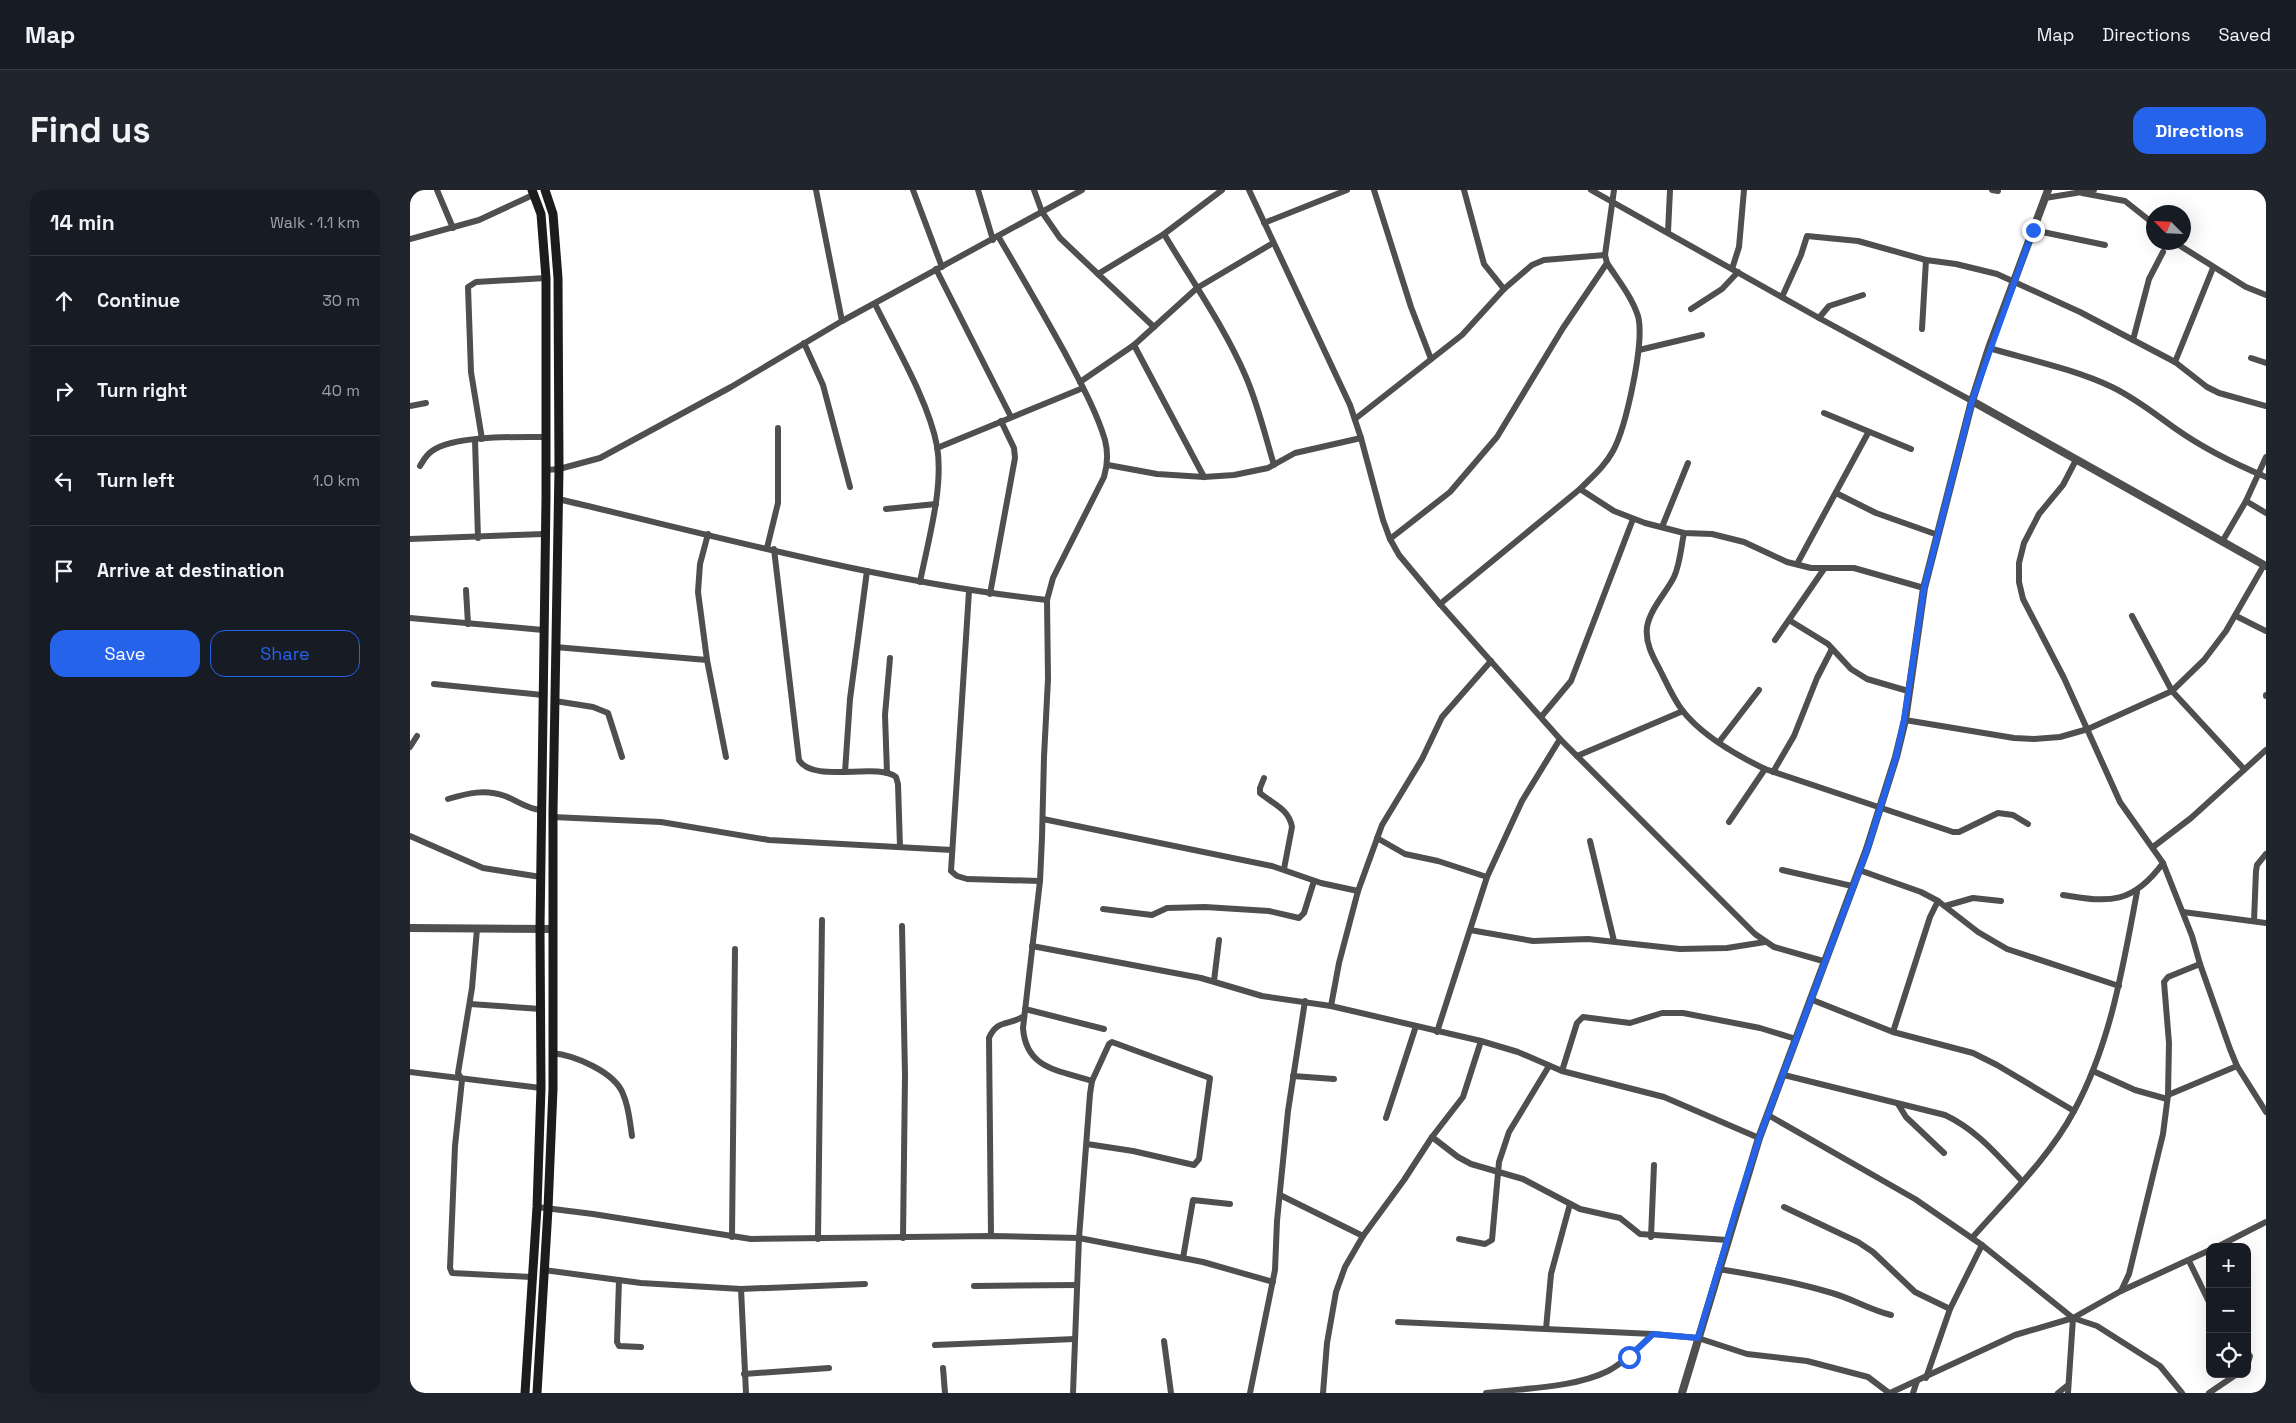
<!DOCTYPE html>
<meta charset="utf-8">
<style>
body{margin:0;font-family:"Space Grotesk",sans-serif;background:#20242c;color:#f1f3f6}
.controls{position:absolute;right:15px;bottom:15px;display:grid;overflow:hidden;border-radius:10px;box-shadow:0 5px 20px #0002}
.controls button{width:45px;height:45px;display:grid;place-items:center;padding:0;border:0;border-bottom:1px solid #363941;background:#171b24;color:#f1f3f6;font:25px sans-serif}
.compass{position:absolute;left:1736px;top:15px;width:45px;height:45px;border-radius:50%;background:#171b24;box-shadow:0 5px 20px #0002;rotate:294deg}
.stop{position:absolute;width:15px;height:15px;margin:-11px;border:4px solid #2563eb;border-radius:50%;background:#fff}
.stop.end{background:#2563eb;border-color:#fff;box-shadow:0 1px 5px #0008}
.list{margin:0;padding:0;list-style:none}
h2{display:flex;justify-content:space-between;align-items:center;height:65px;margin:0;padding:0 20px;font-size:21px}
h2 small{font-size:16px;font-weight:400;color:#9ea1a6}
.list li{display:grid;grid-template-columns:32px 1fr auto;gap:15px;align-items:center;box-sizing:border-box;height:90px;padding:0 20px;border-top:1px solid #363941}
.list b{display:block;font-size:19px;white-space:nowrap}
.list em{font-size:16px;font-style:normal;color:#9ea1a6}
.actions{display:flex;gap:10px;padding:15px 20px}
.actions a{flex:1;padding:11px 0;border:1px solid #2563eb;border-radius:15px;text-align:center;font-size:18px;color:#2563eb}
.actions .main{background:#2563eb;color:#fff}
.icon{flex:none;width:28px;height:28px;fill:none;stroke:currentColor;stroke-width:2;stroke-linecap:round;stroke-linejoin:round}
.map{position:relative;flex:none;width:1856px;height:1203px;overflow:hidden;border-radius:15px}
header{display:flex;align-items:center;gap:30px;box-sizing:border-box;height:70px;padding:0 25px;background:#171b24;border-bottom:1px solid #363941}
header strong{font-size:24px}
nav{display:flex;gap:28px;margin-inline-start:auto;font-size:18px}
.intro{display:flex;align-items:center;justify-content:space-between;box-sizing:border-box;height:120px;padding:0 30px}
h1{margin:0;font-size:35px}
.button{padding:12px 22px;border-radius:15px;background:#2563eb;color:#fff;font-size:18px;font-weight:700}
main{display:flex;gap:30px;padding:0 30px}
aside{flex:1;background:#171b24;border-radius:15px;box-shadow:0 5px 20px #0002}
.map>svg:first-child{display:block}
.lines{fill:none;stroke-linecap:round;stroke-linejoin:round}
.minor{stroke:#4f4f4f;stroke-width:6}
.tertiary{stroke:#4f4f4f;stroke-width:8}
.secondary{stroke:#1c1c1c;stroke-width:9}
.route{stroke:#2563eb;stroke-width:6}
</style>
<header>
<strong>Map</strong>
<nav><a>Map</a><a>Directions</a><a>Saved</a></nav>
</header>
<div class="intro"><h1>Find us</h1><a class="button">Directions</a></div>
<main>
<aside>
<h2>14 min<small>Walk · 1.1 km</small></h2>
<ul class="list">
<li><svg class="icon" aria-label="ahead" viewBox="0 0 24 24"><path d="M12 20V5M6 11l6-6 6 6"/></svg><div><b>Continue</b></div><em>30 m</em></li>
<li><svg class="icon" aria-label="right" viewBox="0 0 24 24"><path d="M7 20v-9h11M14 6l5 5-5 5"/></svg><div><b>Turn right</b></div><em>40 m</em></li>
<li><svg class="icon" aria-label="left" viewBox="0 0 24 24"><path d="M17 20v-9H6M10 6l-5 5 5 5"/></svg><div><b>Turn left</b></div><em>1.0 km</em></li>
<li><svg class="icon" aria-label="arrive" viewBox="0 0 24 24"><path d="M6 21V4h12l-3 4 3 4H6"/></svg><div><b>Arrive at destination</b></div></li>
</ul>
<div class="actions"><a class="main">Save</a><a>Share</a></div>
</aside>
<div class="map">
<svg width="1856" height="1203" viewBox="0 0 1856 1203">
<rect width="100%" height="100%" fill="#fff"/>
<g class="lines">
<g class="minor">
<polyline points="27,0 43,38"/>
<polyline points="406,0 432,131"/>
<polyline points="503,0 532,77"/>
<polyline points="568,0 583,50"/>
<polyline points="624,0 632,22 650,48 744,137"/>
<polyline points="839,0 940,215 951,248 973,330 980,349 989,365 1030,414 1150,549 1345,744 1364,757 1413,771"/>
<polyline points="964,0 1001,117 1021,169"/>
<polyline points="1054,0 1074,74 1094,99"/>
<polyline points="1181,0 1409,128 1562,211"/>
<polyline points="1582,0 1588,1"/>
<polyline points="1672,3 1715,11 1744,34"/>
<polyline points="1635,8 1684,0"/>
<polyline points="854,33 937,0"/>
<polyline points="1623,40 1695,55"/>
<polyline points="1258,42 1260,0"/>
<path d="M754 44C782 91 814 136 836 187 848 215 855 245 864 275"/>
<path d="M588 46C611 85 633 123 655 163 669 190 686 220 695 250 698 262 698 274 694 287L643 388 637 410 638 489 634 567 632 648 630 691 613 838C616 879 648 880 682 891"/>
<polyline points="0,49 69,30 125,4"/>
<polyline points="1764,52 1836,97 1856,105"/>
<polyline points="526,79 601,227"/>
<polyline points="1322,79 1329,57 1334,0"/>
<polyline points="688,84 754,44 812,0"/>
<polyline points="1372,107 1391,65 1397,46 1448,51 1516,70 1546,74 1587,84 1670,122 1765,172 1797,197 1809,203 1856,216"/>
<path d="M465 114C485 155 519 212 527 256 534 297 518 351 510 392"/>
<polyline points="1281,119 1312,99 1328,82"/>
<polyline points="1409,128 1419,116 1453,105"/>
<polyline points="1512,139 1516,70"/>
<polyline points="1723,150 1739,89 1753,62"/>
<polyline points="394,153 413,195 440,297"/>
<polyline points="724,155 794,287"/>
<path d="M1579 158C1620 170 1664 179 1702 197 1725 208 1745 224 1766 239 1793 258 1825 274 1856 287"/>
<polyline points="1229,160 1292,145"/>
<polyline points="1841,168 1856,173"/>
<polyline points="1765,172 1803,78"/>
<polyline points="670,192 724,155 787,98 863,53"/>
<polyline points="0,216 16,213"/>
<polyline points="1414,223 1501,259"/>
<polyline points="945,229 1052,145 1094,99 1122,75 1134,70 1195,65"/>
<polyline points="72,249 61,182 58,97 66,92 136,88"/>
<polyline points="65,250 68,348"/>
<polyline points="527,258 673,198"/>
<polyline points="1666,270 1653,295 1629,324 1614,353 1609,373 1609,392 1613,409 1654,488 1710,612 1753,673 1782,746 1790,774 1820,859 1827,876 1856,922"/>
<polyline points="698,275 747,284 794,287 824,285 858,278 885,263 951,248"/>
<path d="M10 276C13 271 16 265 22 261 44 245 108 247 136 247"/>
<polyline points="136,280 149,279 190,268 321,197 432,131 672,0"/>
<polyline points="1170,299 1204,321 1235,333 1274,343 1302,344 1334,352 1377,372 1401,378 1444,378 1514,398"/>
<polyline points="1426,303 1466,323 1528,345"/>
<path d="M148 309C310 347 472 392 637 410"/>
<polyline points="1836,311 1856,323"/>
<polyline points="476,319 526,314"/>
<polyline points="1252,337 1278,273"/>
<path d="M1274 343C1271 358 1270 374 1264 387 1256 403 1240 419 1237 437 1235 453 1243 467 1250 480 1257 494 1263 508 1272 520 1292 546 1326 565 1355 579L1543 642H1549L1588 623 1603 625 1618 634"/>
<polyline points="298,344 290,374 288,402 297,470 316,567"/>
<polyline points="0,349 135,344"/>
<polyline points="980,349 1040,302 1087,247 1153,138 1197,73"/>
<polyline points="1812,352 1836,311 1856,267"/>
<polyline points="357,358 368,313 368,238"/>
<path d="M364 359 389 570C403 594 467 572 486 587L488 594 490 657"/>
<polyline points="1387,374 1458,243"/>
<polyline points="56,400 58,434"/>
<polyline points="559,401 541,681 547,686 557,689 630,691"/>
<polyline points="580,404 605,268 604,258 591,231"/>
<path d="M1030 414 1170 299C1182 287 1195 276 1203 261 1216 237 1235 152 1228 126 1222 107 1208 90 1197 73L1195 65 1204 0"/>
<polyline points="1722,426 1762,501 1834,579"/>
<polyline points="1826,426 1856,441"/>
<polyline points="0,428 133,440"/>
<polyline points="1379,430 1418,454 1441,479 1457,489 1498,501"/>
<polyline points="1365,450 1414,379"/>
<polyline points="145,457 297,470"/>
<polyline points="24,494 133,505"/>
<polyline points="1856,506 1856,505"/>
<polyline points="145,511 183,517 198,523 212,567"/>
<polyline points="1131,527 1161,491 1223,329"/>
<polyline points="1495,530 1604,548 1624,549 1650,547 1678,539 1762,501 1794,470 1816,441 1854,375"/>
<polyline points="1309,552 1349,500"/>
<polyline points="0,557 7,546"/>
<polyline points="1167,566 1273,521"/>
<polyline points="435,582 440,509 457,381"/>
<polyline points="1363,582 1384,546 1407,488 1422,459"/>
<polyline points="477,583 475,525 480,468"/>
<path d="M854 588 850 598V603C863 614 879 619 882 637L874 679"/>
<path d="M38 609C58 603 75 599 95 606 108 611 117 619 131 620"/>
<polyline points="143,627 251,632 359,650 542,660"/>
<polyline points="633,629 862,676 911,693 948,701"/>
<polyline points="1319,632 1355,579"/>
<polyline points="0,646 73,678 131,687"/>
<polyline points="967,648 995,664 1028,671 1077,687"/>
<polyline points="1180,651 1204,751"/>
<polyline points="1743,657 1781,628 1856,560"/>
<polyline points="1372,680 1442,696"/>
<polyline points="1449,680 1511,702 1528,711 1568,742 1597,759 1709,796"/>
<path d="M1653 705C1700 713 1723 714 1753 673"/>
<polyline points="1535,716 1563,708 1591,711"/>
<polyline points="693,719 742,725 757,718 795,717 859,721 889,728 894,723 904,691"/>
<polyline points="1773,722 1856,733"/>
<polyline points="1844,731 1846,681 1847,675 1856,664"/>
<polyline points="492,736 495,885 493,1048"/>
<polyline points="67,739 62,798 48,883 52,890 45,956 40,1078 42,1083 121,1087"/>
<polyline points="1060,740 1123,751 1178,749 1270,759 1317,758 1355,752"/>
<polyline points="622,756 791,788 852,806 921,816 1071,851 1108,862 1152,881 1254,907 1349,948"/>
<polyline points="804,791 809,750"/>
<polyline points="1400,809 1483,842 1563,863 1587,875 1664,921"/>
<polyline points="60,814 131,819"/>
<polyline points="921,816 929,773 948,701 972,635 1012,569 1032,527 1081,471"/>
<polyline points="615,819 694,839"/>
<polyline points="1027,842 1077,687 1112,611 1150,549"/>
<polyline points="1483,842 1520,727 1528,711"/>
<path d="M142 863C164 865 205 882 213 904 219 917 220 933 222 946"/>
<polyline points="1152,881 1167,833 1173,827 1220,833 1252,823 1273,823 1350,838 1386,849"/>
<polyline points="1683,881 1725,900 1757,909"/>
<polyline points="0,882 131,898"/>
<path d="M1374 885 1535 925C1567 940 1588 966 1612 991"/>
<polyline points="883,886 924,889"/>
<polyline points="1758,905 1827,876"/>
<polyline points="1488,914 1496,927 1534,963"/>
<polyline points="1358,925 1505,1009 1572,1055 1663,1128 1687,1136 1750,1176 1772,1203"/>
<polyline points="976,928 1006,836"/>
<polyline points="1022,947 1048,967 1061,974 1113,989 1170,1019 1210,1028 1230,1044 1317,1050"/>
<polyline points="870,1005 953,1046"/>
<polyline points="127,1017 183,1024 341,1049 581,1046 669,1048 793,1072 863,1092"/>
<polyline points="1374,1017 1448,1052 1463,1062 1505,1102 1540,1119"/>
<path d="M581 1046 579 848C587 829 599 836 614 826"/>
<polyline points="322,1047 325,759"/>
<polyline points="1241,1047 1244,975"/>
<path d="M1562 1048C1597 1008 1639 968 1664 921 1701 853 1713 776 1727 702"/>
<polyline points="408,1049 412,730"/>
<polyline points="1049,1049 1075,1054 1082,1050 1089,972 1099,942 1139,876"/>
<polyline points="1807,1057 1856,1032"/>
<polyline points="773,1068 783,1010 820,1014"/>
<polyline points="1779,1071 1800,1114"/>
<path d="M1308 1079C1347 1085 1385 1092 1422 1103 1443 1109 1460 1120 1481 1125"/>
<polyline points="134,1080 231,1093 331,1099 455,1094"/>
<polyline points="209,1090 207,1152 209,1156 231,1157"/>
<polyline points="564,1096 667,1095"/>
<polyline points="331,1099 336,1203"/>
<polyline points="1711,1101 1719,1084 1753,944 1758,905 1759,853 1754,792 1758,787 1790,774"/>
<polyline points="988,1132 1243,1144 1288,1148 1337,1164 1397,1171 1458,1187 1479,1203"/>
<polyline points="1136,1139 1141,1084 1160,1014"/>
<polyline points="754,1151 761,1203"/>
<polyline points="525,1155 665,1149"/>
<polyline points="1837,1162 1840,1166 1837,1176"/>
<polyline points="533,1178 535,1203"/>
<polyline points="334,1184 419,1178"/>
<polyline points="1516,1188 1540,1119 1572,1055"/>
<polyline points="663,1203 669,1048 680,904 682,891 699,854 702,852 800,888 789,969 784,975 723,961 677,954"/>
<polyline points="840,1203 865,1080 867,1031 878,921 895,811"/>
<polyline points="913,1203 917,1153 926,1102 935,1077 953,1046 994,990 1022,947 1053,907 1071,851"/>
<path d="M1076 1203C1114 1198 1164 1198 1198 1181 1215 1172 1229 1157 1243 1144"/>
<polyline points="1480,1203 1605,1145 1663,1128 1711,1101 1800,1060"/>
<polyline points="1503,1203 1507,1191"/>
<polyline points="1648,1203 1658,1195"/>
<polyline points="1658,1203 1663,1128"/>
<polyline points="1799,1203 1827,1184"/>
</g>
<g class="tertiary">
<polyline points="1562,211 1856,376"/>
<polyline points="0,738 142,739"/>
<polyline points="1272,1203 1349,948 1457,659 1486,567 1495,530 1514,398 1562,211 1579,158 1638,0"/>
</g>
<g class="secondary">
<polyline points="115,1203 127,1017 131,898 130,739 136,308 136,88 131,24 122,0"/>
<polyline points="127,1203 138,1019 143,899 143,621 149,279 148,88 143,24 135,0"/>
</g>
</g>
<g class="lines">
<polyline class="route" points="1219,1167 1243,1144 1288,1148 1327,1016 1349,948 1457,660 1486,567 1494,530 1514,398 1562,211 1623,40"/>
</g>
</svg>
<div class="controls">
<button>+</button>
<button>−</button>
<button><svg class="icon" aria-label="locate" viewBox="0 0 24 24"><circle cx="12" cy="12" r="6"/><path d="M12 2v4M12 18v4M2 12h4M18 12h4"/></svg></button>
</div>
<svg class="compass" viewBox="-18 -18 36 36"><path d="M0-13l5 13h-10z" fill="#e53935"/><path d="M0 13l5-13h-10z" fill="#9ea1a6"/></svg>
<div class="stop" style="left:1219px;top:1167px"></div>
<div class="stop end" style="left:1623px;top:40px"></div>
</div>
</main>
